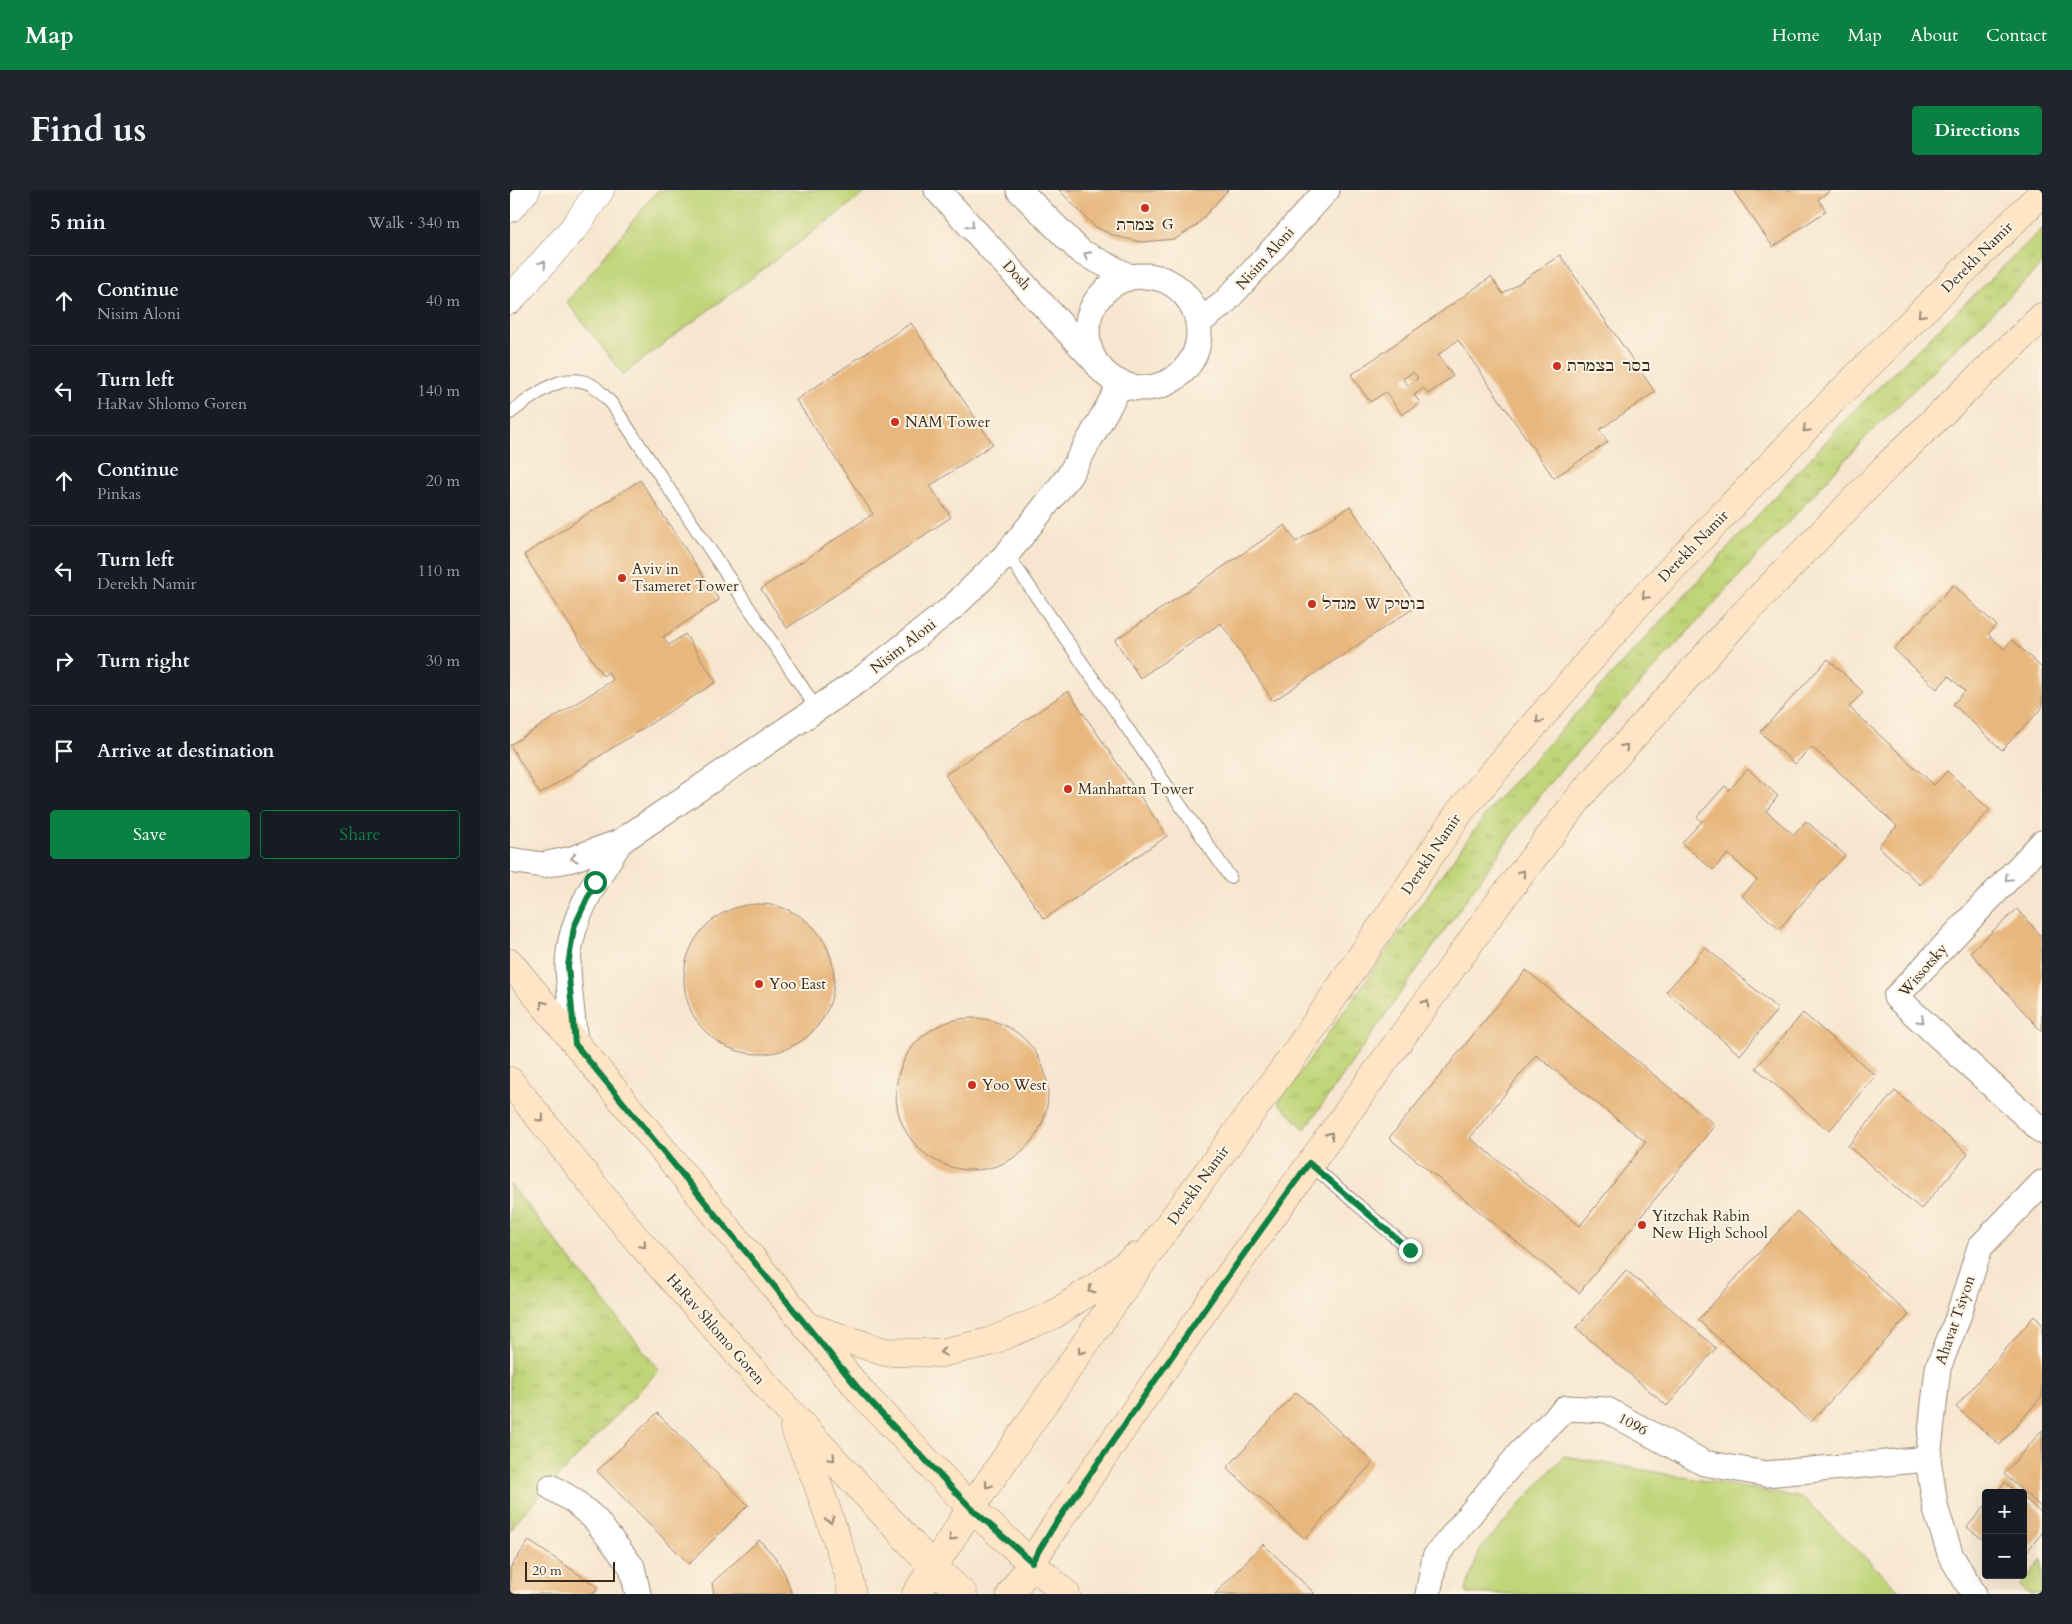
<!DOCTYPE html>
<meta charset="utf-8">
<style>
body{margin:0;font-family:Cardo,"Frank Ruhl Libre",serif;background:#20242c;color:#f1f3f6}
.controls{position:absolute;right:15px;bottom:15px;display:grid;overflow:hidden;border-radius:5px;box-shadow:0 5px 20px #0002}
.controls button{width:45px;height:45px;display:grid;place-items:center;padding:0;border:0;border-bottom:1px solid #363941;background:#171b24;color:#f1f3f6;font:25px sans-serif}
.scale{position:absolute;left:15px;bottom:12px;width:90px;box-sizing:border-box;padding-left:5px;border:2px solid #3b2a1e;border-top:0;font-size:14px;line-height:18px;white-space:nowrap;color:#3b2a1e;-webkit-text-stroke:4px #fcf5e5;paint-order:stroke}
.stop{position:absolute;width:15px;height:15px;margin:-11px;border:4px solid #0b8043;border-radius:50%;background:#fff}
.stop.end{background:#0b8043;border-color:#fff;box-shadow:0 1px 5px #0008}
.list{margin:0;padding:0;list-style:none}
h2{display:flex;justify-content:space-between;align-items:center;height:65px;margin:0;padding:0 20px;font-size:21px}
h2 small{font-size:16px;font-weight:400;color:#9ea1a6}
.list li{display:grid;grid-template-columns:32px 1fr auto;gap:15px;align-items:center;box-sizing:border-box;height:90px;padding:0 20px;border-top:1px solid #363941}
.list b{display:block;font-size:19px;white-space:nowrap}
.list p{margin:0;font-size:16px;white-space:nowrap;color:#9ea1a6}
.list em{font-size:16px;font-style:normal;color:#9ea1a6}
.actions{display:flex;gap:10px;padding:15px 20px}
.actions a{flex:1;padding:11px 0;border:1px solid #0b8043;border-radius:5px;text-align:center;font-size:18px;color:#0b8043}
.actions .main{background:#0b8043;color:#fff}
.icon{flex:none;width:28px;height:28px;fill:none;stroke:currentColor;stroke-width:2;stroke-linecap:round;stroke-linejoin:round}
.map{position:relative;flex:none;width:1532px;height:1404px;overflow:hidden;border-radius:5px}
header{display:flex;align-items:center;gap:30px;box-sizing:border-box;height:70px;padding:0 25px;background:#0b8043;color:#fff}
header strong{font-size:24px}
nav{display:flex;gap:28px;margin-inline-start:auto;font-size:18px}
.intro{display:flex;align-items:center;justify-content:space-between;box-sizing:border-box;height:120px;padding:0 30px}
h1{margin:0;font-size:35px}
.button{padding:12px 22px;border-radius:5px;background:#0b8043;color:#fff;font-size:18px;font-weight:700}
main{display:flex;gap:30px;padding:0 30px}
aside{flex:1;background:#171b24;border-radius:5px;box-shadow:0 5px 20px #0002}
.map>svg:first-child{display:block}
.grass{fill:url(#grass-tufts);stroke:#7e7f4b}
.green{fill:#c0d478;stroke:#7e7f4b}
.building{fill:#e8b77e;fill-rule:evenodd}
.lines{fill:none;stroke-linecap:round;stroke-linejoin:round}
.service-casing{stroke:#998876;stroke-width:14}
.minor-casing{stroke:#998876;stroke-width:27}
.tertiary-casing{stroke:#998876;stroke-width:29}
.secondary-casing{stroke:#998876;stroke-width:29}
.service{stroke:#fff;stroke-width:12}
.minor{stroke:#fff;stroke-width:25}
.tertiary{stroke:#fff;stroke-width:28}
.secondary{stroke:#fde5c5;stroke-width:28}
.oneway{stroke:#a79f9a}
.oneway2{stroke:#9c8872}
.route{stroke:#0b8043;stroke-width:6}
.poi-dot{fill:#c8321e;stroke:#fcf5e5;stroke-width:2}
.labels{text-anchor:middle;stroke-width:4;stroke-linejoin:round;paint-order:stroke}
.poi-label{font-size:15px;fill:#3b2a1e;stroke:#fcf5e5;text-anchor:start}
.street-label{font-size:15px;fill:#3b2a1e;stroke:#fcf5e5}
</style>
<header>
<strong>Map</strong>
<nav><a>Home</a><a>Map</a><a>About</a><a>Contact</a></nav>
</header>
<div class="intro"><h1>Find us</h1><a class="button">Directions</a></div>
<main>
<aside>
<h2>5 min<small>Walk · 340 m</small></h2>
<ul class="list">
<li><svg class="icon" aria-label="ahead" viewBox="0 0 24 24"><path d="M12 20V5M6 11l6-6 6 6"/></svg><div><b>Continue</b><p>Nisim Aloni</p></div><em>40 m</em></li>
<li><svg class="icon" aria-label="left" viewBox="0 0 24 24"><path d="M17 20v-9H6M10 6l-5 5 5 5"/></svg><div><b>Turn left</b><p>HaRav Shlomo Goren</p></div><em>140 m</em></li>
<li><svg class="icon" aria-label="ahead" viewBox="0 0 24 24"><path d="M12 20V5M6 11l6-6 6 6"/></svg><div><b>Continue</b><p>Pinkas</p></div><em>20 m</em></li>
<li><svg class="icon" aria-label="left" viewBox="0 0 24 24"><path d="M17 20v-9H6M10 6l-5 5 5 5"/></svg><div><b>Turn left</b><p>Derekh Namir</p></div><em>110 m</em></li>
<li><svg class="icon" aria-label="right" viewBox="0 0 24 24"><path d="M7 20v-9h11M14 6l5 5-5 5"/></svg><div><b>Turn right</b></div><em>30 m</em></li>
<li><svg class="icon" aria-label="arrive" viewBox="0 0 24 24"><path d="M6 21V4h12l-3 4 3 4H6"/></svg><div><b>Arrive at destination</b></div></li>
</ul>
<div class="actions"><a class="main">Save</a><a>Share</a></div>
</aside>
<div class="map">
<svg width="1532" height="1404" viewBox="0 0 1532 1404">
<defs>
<pattern id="grass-tufts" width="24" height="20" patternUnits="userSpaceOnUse" patternTransform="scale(1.25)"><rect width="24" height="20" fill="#c0d478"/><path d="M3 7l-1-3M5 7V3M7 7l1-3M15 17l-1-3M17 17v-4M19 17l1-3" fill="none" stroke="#a6b667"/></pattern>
</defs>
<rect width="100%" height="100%" fill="#fcf5e5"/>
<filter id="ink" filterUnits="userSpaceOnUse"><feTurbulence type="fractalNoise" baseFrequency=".02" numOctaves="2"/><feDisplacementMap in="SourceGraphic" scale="10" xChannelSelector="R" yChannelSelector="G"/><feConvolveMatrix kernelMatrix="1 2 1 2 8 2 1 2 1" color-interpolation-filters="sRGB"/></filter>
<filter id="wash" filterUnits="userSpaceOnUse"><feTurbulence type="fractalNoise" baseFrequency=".0096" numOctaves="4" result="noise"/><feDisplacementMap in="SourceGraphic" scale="20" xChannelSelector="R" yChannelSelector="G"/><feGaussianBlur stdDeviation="1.12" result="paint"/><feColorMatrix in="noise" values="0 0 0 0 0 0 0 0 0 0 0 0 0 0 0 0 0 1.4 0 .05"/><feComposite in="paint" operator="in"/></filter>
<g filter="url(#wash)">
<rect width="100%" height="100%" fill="#f7e6cf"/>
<g class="grass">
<polygon points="1532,39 1532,74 1358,245 1034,599 795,939 768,913 983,614 1340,225"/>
<polygon points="0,994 149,1180 9,1328 0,1341"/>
</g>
<g class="green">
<polygon points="148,0 359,0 113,184 57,112"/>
<polygon points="1054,1266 1293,1308 1393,1404 957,1404 956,1399 970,1359"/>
<polygon points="1532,1369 1532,1404 1519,1404 1510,1396"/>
</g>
<g id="blocks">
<g class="building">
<polygon points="549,0 718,0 686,36 665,49 631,52 605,46 584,36"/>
<polygon points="1223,0 1321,0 1308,9 1316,21 1263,57"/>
<path d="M1050 65 1145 202 1089 240 1098 252 1044 288 948 150 928 165 943 186 918 204 914 198 904 205 910 213 892 225 876 202 860 212 841 185 981 87 993 104ZM903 182 908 188 898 196 893 189Z"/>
<polygon points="401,133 483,254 420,296 441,327 277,438 251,399 363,324 286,210"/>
<polygon points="130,290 209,410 153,447 159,455 175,444 206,492 30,604 0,555 103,490 98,482 93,486 14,365"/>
<polygon points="840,316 907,416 763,511 711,433 630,488 605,450 775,335 786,352"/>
<polygon points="1443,395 1486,435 1478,444 1494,459 1502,450 1532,478 1532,518 1492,560 1443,514 1455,501 1439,486 1427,499 1384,459"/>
<polygon points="1318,469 1353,502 1339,517 1424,595 1437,581 1480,620 1410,695 1368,656 1387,636 1302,557 1285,574 1250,542"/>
<polygon points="558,501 657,646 534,729 435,585"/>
<polygon points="1238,579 1268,606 1256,621 1284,645 1296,631 1335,665 1269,739 1232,706 1247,690 1218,664 1203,680 1172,653 1192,631 1187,627 1215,596 1219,600"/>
<circle cx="249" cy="789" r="75"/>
<polygon points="1507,719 1532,747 1532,842 1460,762"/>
<polygon points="1195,757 1268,819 1230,865 1156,802"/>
<path d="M1016 780 1205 935 1069 1103 879 948ZM1026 865 1136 952 1070 1036 960 948Z"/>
<polygon points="1293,823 1366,886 1319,941 1246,878"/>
<circle cx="462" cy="904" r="76"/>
<polygon points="1385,901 1458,964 1411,1019 1338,956"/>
<polygon points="1287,1021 1399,1125 1301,1232 1188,1130"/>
<polygon points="1116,1080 1206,1158 1157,1216 1066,1138"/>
<polygon points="1524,1126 1532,1134 1532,1206 1490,1255 1446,1217"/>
<polygon points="786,1202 863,1272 795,1349 717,1278"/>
<polygon points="147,1223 238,1315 179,1374 87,1281"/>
<polygon points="1532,1240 1532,1318 1494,1284"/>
<polygon points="1495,1292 1508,1303 1486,1303"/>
<polygon points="1513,1307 1532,1323 1532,1343 1513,1366"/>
<polygon points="1476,1315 1476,1352 1457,1337"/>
<polygon points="249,1350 265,1367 275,1384 282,1404 204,1404 202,1393"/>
<polygon points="19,1351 88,1397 84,1404 0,1404 0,1378"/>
<polygon points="753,1354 805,1404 705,1404"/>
</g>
</g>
</g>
<g filter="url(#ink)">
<use href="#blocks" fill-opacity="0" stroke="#998876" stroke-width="1"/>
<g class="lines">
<g class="service-casing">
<g id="service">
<path d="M0 223C23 207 52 179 82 195 89 199 96 208 102 214L307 519"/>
<polyline points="497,364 720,687"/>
<polyline points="799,973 900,1060"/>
</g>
</g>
<g class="minor-casing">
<g id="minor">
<polyline points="427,0 583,169"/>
<polyline points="509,0 571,62 620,87"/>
<circle cx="633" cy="142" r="56"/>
<polyline points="688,133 714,113 817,0"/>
<polyline points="1532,653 1386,807 1532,941"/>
<polyline points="0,670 33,675 62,669 110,652 354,487 443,417 497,364 559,286 611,194"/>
<path d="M65 854C63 828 59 803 58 777 58 731 86 690 110 652"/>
<polyline points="41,1297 64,1311 85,1329 122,1377 128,1404"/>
<polyline points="918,1404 925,1367 1011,1262 1056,1218 1097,1220 1194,1273 1256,1284 1418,1269"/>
<polyline points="1464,1404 1441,1366 1426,1320 1418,1269 1428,1178 1447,1130 1470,1057 1532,993"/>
</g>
</g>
<g class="tertiary-casing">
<g id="tertiary">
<polyline points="0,18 16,0"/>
<polyline points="0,110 64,38 90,0"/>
</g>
</g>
<g class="secondary-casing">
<g id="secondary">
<polyline points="0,773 352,1203 461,1318 556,1404"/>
<polyline points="0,891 124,1046 277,1219 423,1377 453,1404"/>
<polyline points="296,1136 375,1162 431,1163 479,1152 543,1125 598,1089 625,1067"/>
<polyline points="284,1237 307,1292 338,1382 342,1404"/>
<polyline points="406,1404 461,1318 648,1049 784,865 951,620 1129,413 1314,219 1532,3"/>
<polyline points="501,1404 545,1336 701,1111 990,711 1077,598 1229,429 1381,272 1532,127"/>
</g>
</g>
<use href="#service" class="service"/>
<use href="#minor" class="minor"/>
<use href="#tertiary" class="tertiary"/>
<use href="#secondary" class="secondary"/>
</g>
<defs><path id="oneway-chevron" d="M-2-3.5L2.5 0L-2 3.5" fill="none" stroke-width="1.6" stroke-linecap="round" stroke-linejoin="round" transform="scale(1.25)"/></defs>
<g class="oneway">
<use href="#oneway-chevron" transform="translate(461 35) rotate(47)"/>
<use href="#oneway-chevron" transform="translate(577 65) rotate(-152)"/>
<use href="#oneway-chevron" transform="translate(33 74) rotate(-49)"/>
<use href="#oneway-chevron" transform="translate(64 668) rotate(164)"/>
<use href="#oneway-chevron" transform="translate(1498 688) rotate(134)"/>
<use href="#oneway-chevron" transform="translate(1411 830) rotate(43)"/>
</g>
<g class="oneway2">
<use href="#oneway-chevron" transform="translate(1411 124) rotate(135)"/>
<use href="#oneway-chevron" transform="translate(1296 239) rotate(134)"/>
<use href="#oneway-chevron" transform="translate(1135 406) rotate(134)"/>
<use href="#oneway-chevron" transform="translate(1029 530) rotate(131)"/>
<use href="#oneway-chevron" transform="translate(1115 557) rotate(-48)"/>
<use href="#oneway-chevron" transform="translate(1012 683) rotate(-52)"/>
<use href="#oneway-chevron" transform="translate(916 813) rotate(-54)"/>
<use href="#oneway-chevron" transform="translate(33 814) rotate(-129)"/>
<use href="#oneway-chevron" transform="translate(31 929) rotate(51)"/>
<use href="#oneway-chevron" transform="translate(820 945) rotate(-54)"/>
<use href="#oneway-chevron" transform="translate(133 1055) rotate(49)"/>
<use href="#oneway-chevron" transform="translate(581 1100) rotate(146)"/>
<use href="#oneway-chevron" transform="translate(571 1161) rotate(125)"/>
<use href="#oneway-chevron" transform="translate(433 1162) rotate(172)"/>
<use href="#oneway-chevron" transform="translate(322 1268) rotate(47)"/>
<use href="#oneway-chevron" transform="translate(478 1295) rotate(126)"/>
<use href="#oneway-chevron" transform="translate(320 1330) rotate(71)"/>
<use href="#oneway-chevron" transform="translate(442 1348) rotate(123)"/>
</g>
</g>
<g class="lines" filter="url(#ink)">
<polyline class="route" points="85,692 64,737 58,776 65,854 352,1203 461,1318 522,1372 544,1336 701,1110 799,973 900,1060"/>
</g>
<g class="poi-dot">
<circle cx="635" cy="18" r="5"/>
<circle cx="1047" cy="176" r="5"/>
<circle cx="385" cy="232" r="5"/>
<circle cx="112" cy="388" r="5"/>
<circle cx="802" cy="414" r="5"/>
<circle cx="558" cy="599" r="5"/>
<circle cx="249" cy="794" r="5"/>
<circle cx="462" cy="895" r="5"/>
<circle cx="1132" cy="1035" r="5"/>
</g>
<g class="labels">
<g class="poi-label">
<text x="635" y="40" text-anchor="middle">צמרת G</text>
<text x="1057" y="181">בסר בצמרת</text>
<text x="395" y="237">NAM Tower</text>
<text x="122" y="384">Aviv in<tspan x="122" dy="17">Tsameret Tower</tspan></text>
<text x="812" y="419">מגדל W בוטיק</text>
<text x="568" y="604">Manhattan Tower</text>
<text x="259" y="799">Yoo East</text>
<text x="472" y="900">Yoo West</text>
<text x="1142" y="1031">Yitzchak Rabin<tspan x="1142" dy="17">New High School</tspan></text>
</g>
<g class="street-label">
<text transform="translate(1467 67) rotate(-45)" y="5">Derekh Namir</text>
<text transform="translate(755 68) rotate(-48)" y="5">Nisim Aloni</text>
<text transform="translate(507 85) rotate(48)" y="5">Dosh</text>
<text transform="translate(1183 356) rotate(-46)" y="5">Derekh Namir</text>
<text transform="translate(393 456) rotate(-38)" y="5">Nisim Aloni</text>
<text transform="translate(921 664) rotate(-56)" y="5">Derekh Namir</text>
<text transform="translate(1413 780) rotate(-49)" y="5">Wissotsky</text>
<text transform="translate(688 995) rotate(-54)" y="5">Derekh Namir</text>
<text transform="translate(1445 1130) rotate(-71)" y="5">Ahavat Tsiyon</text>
<text transform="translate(206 1139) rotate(49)" y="5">HaRav Shlomo Goren</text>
<text transform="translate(1123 1234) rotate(28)" y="5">1096</text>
</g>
</g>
</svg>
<div class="controls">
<button>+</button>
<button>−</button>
</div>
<div class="scale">20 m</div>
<div class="stop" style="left:85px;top:692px"></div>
<div class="stop end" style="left:900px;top:1060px"></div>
</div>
</main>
